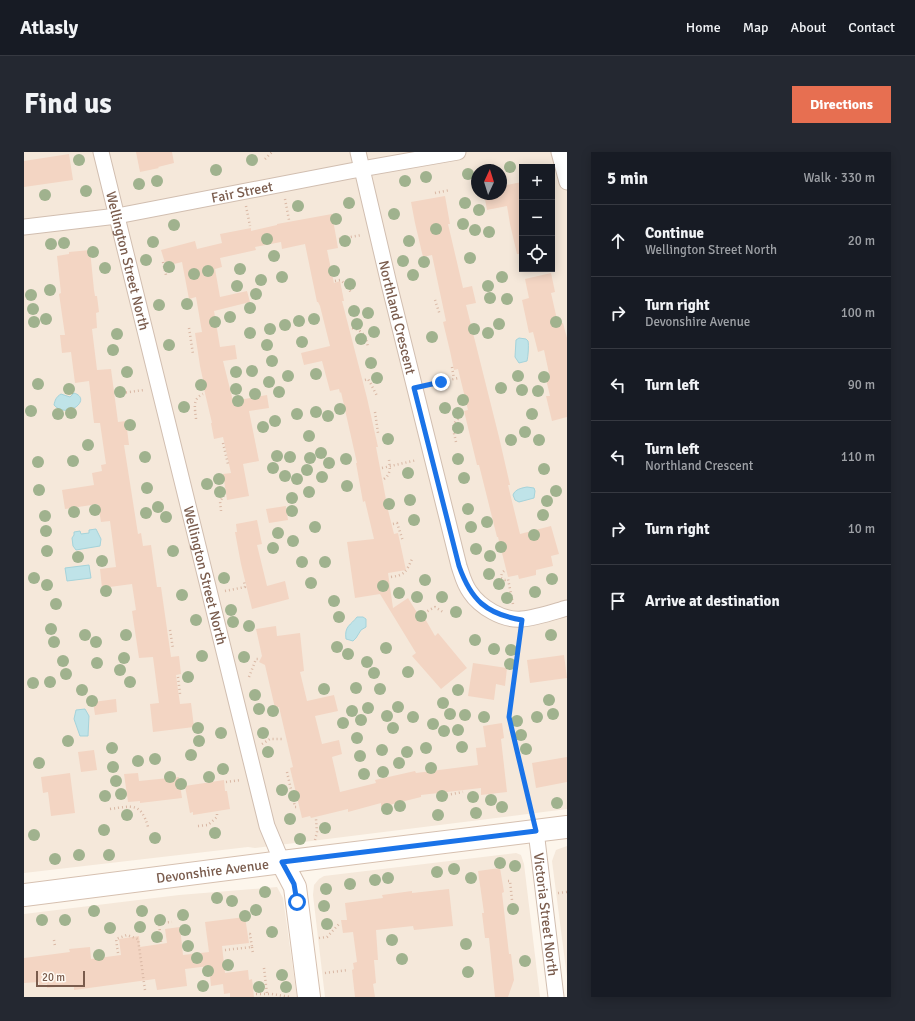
<!DOCTYPE html>
<meta charset="utf-8">
<style>
body{margin:0;font-family:Signika,sans-serif;background:#242831;color:#f1f3f6}
.controls{position:absolute;right:12px;top:12px;display:grid;overflow:hidden;border-radius:0px;box-shadow:0 2px 10px #0003}
.controls button{width:36px;height:36px;display:grid;place-items:center;padding:0;border:0;border-bottom:1px solid #363941;background:#171b24;color:#f1f3f6;font:20px sans-serif}
.compass{position:absolute;left:447px;top:12px;width:36px;height:36px;border-radius:50%;background:#171b24;box-shadow:0 2px 10px #0003;rotate:4deg}
.scale{position:absolute;left:12px;bottom:10px;width:49px;box-sizing:border-box;padding-left:4px;border:2px solid #7a5c4d;border-top:0;font-size:11px;line-height:14px;white-space:nowrap;color:#7a5c4d;-webkit-text-stroke:3px #fffaf3;paint-order:stroke}
.stop{position:absolute;width:12px;height:12px;margin:-9px;border:3px solid #1a73e8;border-radius:50%;background:#fff}
.stop.end{background:#1a73e8;border-color:#fff;box-shadow:0 1px 4px #0008}
.list{margin:0;padding:0;list-style:none}
h2{display:flex;justify-content:space-between;align-items:center;height:52px;margin:0;padding:0 16px;font-size:17px}
h2 small{font-size:13px;font-weight:400;color:#9ea1a6}
.list li{display:grid;grid-template-columns:26px 1fr auto;gap:12px;align-items:center;box-sizing:border-box;height:72px;padding:0 16px;border-top:1px solid #363941}
.list b{display:block;font-size:15px;white-space:nowrap}
.list p{margin:0;font-size:13px;white-space:nowrap;color:#9ea1a6}
.list em{font-size:13px;font-style:normal;color:#9ea1a6}
.icon{flex:none;width:22px;height:22px;fill:none;stroke:currentColor;stroke-width:2;stroke-linecap:round;stroke-linejoin:round}
.map{position:relative;flex:none;width:543px;height:845px;overflow:hidden;border-radius:0px}
header{display:flex;align-items:center;gap:24px;box-sizing:border-box;height:56px;padding:0 20px;background:#171b24;border-bottom:1px solid #363941}
header strong{font-size:19px}
nav{display:flex;gap:22px;margin-inline-start:auto;font-size:14px}
.intro{display:flex;align-items:center;justify-content:space-between;box-sizing:border-box;height:96px;padding:0 24px}
h1{margin:0;font-size:28px}
.button{padding:10px 18px;border-radius:0px;background:#e76f51;color:#fff;font-size:14px;font-weight:700}
main{display:flex;gap:24px;padding:0 24px}
aside{flex:1;background:#171b24;border-radius:0px;box-shadow:0 2px 10px #0003}
.map>svg:first-child{display:block}
.residential{fill:#f5e8da;fill-rule:evenodd}
.water{fill:#bfe3e8;stroke:#a5d3da}
.building{fill:#f3d5c3}
.lines{fill:none;stroke-linecap:round;stroke-linejoin:round}
.minor-casing{stroke:#d1beb0;stroke-width:17}
.secondary-casing{stroke:#d6c0b0;stroke-width:24}
.path{stroke:#d9b8a5;stroke-width:2.5;stroke-dasharray:1 3;stroke-linecap:butt}
.minor{stroke:#fff;stroke-width:15}
.secondary{stroke:#fff;stroke-width:22}
.tree{fill:#a0b28e}
.route{stroke:#1a73e8;stroke-width:5}
.labels{text-anchor:middle;stroke-width:4;stroke-linejoin:round;paint-order:stroke}
.street-label{font-size:14px;fill:#7a5c4d;stroke:#fffaf3}
</style>
<header>
<strong>Atlasly</strong>
<nav><a>Home</a><a>Map</a><a>About</a><a>Contact</a></nav>
</header>
<div class="intro"><h1>Find us</h1><a class="button">Directions</a></div>
<main>
<div class="map">
<svg width="543" height="845" viewBox="0 0 543 845">
<rect width="100%" height="100%" fill="#fdf6ec"/>
<g class="residential">
<path d="M0 0H543V657L231 696 224 695 0 721ZM498 15H528V117H498ZM453 18H477V42H453Z"/>
<polygon points="543,694 543,825 528,709 532,698"/>
<polygon points="492,701 497,703 500,712 516,845 301,845 289,743 290,733 295,727 300,724"/>
<polygon points="253,735 259,746 273,845 0,845 0,762 155,743"/>
</g>
<g class="water">
<path d="M495 186 502 187 504 189C505 193 504 205 503 209L495 211 491 205 492 188Z"/>
<path d="M50 241C69 247 43 268 30 253 31 248 32 245 37 242L46 245Z"/>
<path d="M503 335 510 336 511 339 510 346 495 350 491 348 489 343C491 337 498 336 503 335Z"/>
<polygon points="72,377 77,387 76,394 52,398 49,394 48,386 50,383 50,380 56,379 57,382 65,381 65,378"/>
<polygon points="65,413 67,426 43,429 41,416"/>
<path d="M333 465H339L342 467V475L337 478 332 486 329 489 322 487C320 474 327 473 333 465Z"/>
<polygon points="61,557 65,564 64,584 56,584 50,567 52,558"/>
</g>
<g class="building">
<polygon points="112,0 148,0 150,11 134,15 135,16 116,20"/>
<polygon points="45,2 49,28 0,35 0,9"/>
<polygon points="498,30 498,102 493,102 486,72 483,54 463,58 460,42 477,42 477,34"/>
<polygon points="421,44 426,72 424,72 439,136 448,134 452,151 442,153 475,285 486,333 484,333 496,382 527,374 535,402 527,404 529,414 512,418 512,423 495,427 494,423 484,425 474,385 473,385 455,313 453,313 440,259 444,258 434,217 430,218 426,199 419,170 422,169 408,103 399,105 391,71 387,50"/>
<polygon points="308,62 314,96 303,98 310,131 316,129 320,149 318,149 343,246 354,295 352,295 364,358 370,382 374,381 382,418 364,421 369,456 384,446 397,467 400,465 411,484 414,481 443,516 417,537 388,504 392,501 356,442 331,446 323,390 350,387 341,349 339,350 332,311 333,311 317,240 316,241 315,237 306,239 298,209 280,213 277,201 306,194 296,154 294,150 293,150 281,92 258,97 257,90 231,95 232,98 196,106 198,115 191,117 196,145 223,139 226,150 190,159 196,195 211,193 213,207 199,209 209,249 243,243 245,256 225,259 235,309 219,312 225,344 203,348 199,322 207,321 199,285 190,287 187,271 188,271 180,237 181,237 176,214 171,181 178,180 172,145 165,147 158,110 142,114 137,98 171,89 173,97 198,91 196,82 227,76 227,79 253,73 253,72"/>
<polygon points="66,98 70,138 71,144 73,144 75,160 72,161 73,176 68,177 73,218 87,217 94,270 102,269 105,293 100,293 114,382 117,381 119,394 127,393 133,435 137,435 147,505 155,504 157,522 152,523 156,552 167,551 170,575 129,580 126,552 135,551 129,505 115,506 108,459 112,458 108,432 78,436 76,417 92,415 86,369 77,370 74,352 41,357 38,338 70,333 68,321 78,319 77,313 82,312 76,271 70,271 65,229 51,231 47,200 38,201 36,183 41,183 35,142 37,141 33,104 45,102 45,100"/>
<polygon points="527,121 531,140 527,141 534,172 539,171 543,186 543,265 528,269 522,244 526,244 522,227 526,226 520,198 514,200 509,180 505,181 498,148 505,146 501,127"/>
<polygon points="262,354 264,368 245,371 242,357"/>
<polygon points="233,368 238,392 233,393 243,434 261,429 265,447 228,457 217,412 211,380 213,380 212,372"/>
<polygon points="252,474 253,484 276,481 280,519 276,520 283,549 310,543 314,559 291,564 298,592 315,588 318,602 308,605 316,640 352,631 351,628 391,619 392,621 454,613 452,596 462,595 459,574 478,571 480,586 477,587 483,640 457,643 457,636 397,643 397,645 357,655 357,651 324,660 324,657 287,666 286,664 278,666 266,616 269,615 255,555 251,556 241,513 235,510 238,504 232,477"/>
<polygon points="540,503 543,526 506,531 503,508"/>
<polygon points="449,511 483,516 481,534 472,532 470,548 444,544"/>
<polygon points="92,547 93,560 71,563 69,550"/>
<polygon points="70,598 73,618 57,620 54,600"/>
<polygon points="543,605 543,630 512,636 508,611"/>
<polygon points="46,621 51,661 27,664 24,640 19,641 17,625"/>
<polygon points="114,621 115,629 155,625 158,646 116,651 116,649 104,650 100,622"/>
<polygon points="200,628 201,639 203,639 206,657 169,663 169,660 166,661 161,634"/>
<polygon points="476,716 480,740 478,741 485,802 487,802 490,828 484,845 471,845 465,786 461,786 458,761 460,761 454,719"/>
<polygon points="425,737 429,774 390,778 389,774 352,778 354,808 350,808 352,831 349,832 351,845 331,845 328,818 330,817 329,811 333,810 329,780 319,781 317,768 323,768 321,751 359,746 358,743 388,739 388,741"/>
<polygon points="221,765 225,791 198,794 201,821 224,818 225,828 228,827 230,845 206,845 206,841 200,842 199,832 187,834 185,814 161,817 163,834 133,838 131,827 50,838 50,833 23,836 23,832 15,833 15,830 0,831 0,806 46,800 45,797 66,795 67,807 97,803 95,787 115,784 116,795 143,791 141,777 156,775 159,803 185,800 181,770"/>
</g>
<g class="lines">
<g class="minor-casing">
<g id="minor">
<path id="s1" d="M77 0 243 674 258 710"/>
<path id="s2" d="M334 0 365 132 435 414C438 423 440 432 446 440 456 455 479 469 498 467 512 466 529 460 543 456"/>
<polyline points="535,0 543,30"/>
<path id="s3" d="M0 75 93 64 326 19 434 0"/>
<path id="s4" d="M512 679 532 845"/>
</g>
</g>
<g class="secondary-casing">
<g id="secondary">
<polyline points="258,710 271,735 285,845"/>
<path id="s5" d="M0 743 258 710 543 675"/>
</g>
</g>
<g class="path">
<polyline points="241,7 248,0"/>
<polyline points="477,30 485,29"/>
<polyline points="411,41 426,38"/>
<polyline points="261,47 265,68"/>
<polyline points="222,54 226,74"/>
<polyline points="315,87 338,83"/>
<polyline points="139,110 142,123"/>
<polyline points="311,129 316,128 323,133 327,141"/>
<polyline points="411,148 416,163"/>
<polyline points="165,176 169,202"/>
<path d="M328 176C339 178 342 185 344 195"/>
<polyline points="428,215 430,227"/>
<polyline points="341,228 344,227 347,232 353,244"/>
<polyline points="405,233 434,226"/>
<polyline points="98,241 120,238"/>
<polyline points="351,260 354,281 353,282"/>
<path d="M172 267C171 256 168 247 179 242"/>
<path d="M432 290C429 276 426 272 439 263"/>
<polyline points="199,291 204,312"/>
<polyline points="358,316 393,308"/>
<path d="M360 327C367 322 366 316 365 308"/>
<polyline points="197,359 196,349 200,344"/>
<polyline points="369,372 373,371 379,389"/>
<polyline points="480,419 478,421 477,426 481,428 484,427 489,452"/>
<path d="M367 425C381 423 382 420 388 407"/>
<polyline points="201,439 221,435 220,429"/>
<polyline points="396,461 400,461 411,455 419,460"/>
<polyline points="146,478 149,497"/>
<polyline points="496,482 485,565 508,662"/>
<polyline points="154,525 156,542"/>
<polyline points="225,525 232,507 235,507"/>
<polyline points="238,592 246,587 258,587"/>
<polyline points="263,620 271,655 274,655"/>
<polyline points="202,630 217,628"/>
<polyline points="423,643 439,640"/>
<path d="M86 657C108 654 117 650 124 675"/>
<polyline points="174,674 184,673 193,665 193,661"/>
<polyline points="291,688 293,680 292,667"/>
<polyline points="484,729 486,729 488,748"/>
<polyline points="534,741 543,740"/>
<polyline points="295,786 303,785 315,772"/>
<polyline points="30,788 31,794"/>
<polyline points="137,790 135,771 148,770"/>
<polyline points="228,795 229,802"/>
<polyline points="201,798 228,795 226,782 224,782"/>
<polyline points="94,801 92,787 103,783 114,787 121,838"/>
<polyline points="240,816 243,842"/>
<polyline points="301,821 324,818"/>
<polyline points="232,842 248,842 267,845"/>
</g>
<use href="#minor" class="minor"/>
<use href="#secondary" class="secondary"/>
</g>
<g class="tree">
<circle cx="55" cy="8" r="6"/>
<circle cx="228" cy="8" r="6"/>
<circle cx="486" cy="15" r="6"/>
<circle cx="192" cy="18" r="6"/>
<circle cx="444" cy="22" r="6"/>
<circle cx="402" cy="25" r="6"/>
<circle cx="133" cy="29" r="6"/>
<circle cx="381" cy="29" r="6"/>
<circle cx="115" cy="32" r="6"/>
<circle cx="62" cy="39" r="6"/>
<circle cx="21" cy="43" r="6"/>
<circle cx="325" cy="51" r="6"/>
<circle cx="441" cy="51" r="6"/>
<circle cx="274" cy="54" r="6"/>
<circle cx="455" cy="58" r="6"/>
<circle cx="370" cy="62" r="6"/>
<circle cx="312" cy="67" r="6"/>
<circle cx="439" cy="72" r="6"/>
<circle cx="150" cy="73" r="6"/>
<circle cx="412" cy="77" r="6"/>
<circle cx="451" cy="78" r="6"/>
<circle cx="465" cy="80" r="6"/>
<circle cx="243" cy="87" r="6"/>
<circle cx="321" cy="89" r="6"/>
<circle cx="385" cy="89" r="6"/>
<circle cx="129" cy="90" r="6"/>
<circle cx="40" cy="91" r="6"/>
<circle cx="27" cy="92" r="6"/>
<circle cx="69" cy="100" r="6"/>
<circle cx="250" cy="104" r="6"/>
<circle cx="446" cy="106" r="6"/>
<circle cx="122" cy="108" r="6"/>
<circle cx="379" cy="109" r="6"/>
<circle cx="400" cy="110" r="6"/>
<circle cx="145" cy="115" r="6"/>
<circle cx="81" cy="116" r="6"/>
<circle cx="216" cy="117" r="6"/>
<circle cx="184" cy="119" r="6"/>
<circle cx="310" cy="119" r="6"/>
<circle cx="170" cy="122" r="6"/>
<circle cx="389" cy="123" r="6"/>
<circle cx="258" cy="125" r="6"/>
<circle cx="478" cy="125" r="6"/>
<circle cx="237" cy="128" r="6"/>
<circle cx="326" cy="132" r="6"/>
<circle cx="213" cy="134" r="6"/>
<circle cx="464" cy="134" r="6"/>
<circle cx="26" cy="138" r="6"/>
<circle cx="232" cy="142" r="6"/>
<circle cx="7" cy="143" r="6"/>
<circle cx="466" cy="146" r="6"/>
<circle cx="483" cy="147" r="6"/>
<circle cx="163" cy="152" r="6"/>
<circle cx="135" cy="153" r="6"/>
<circle cx="226" cy="156" r="6"/>
<circle cx="9" cy="157" r="6"/>
<circle cx="330" cy="159" r="6"/>
<circle cx="344" cy="161" r="6"/>
<circle cx="206" cy="165" r="6"/>
<circle cx="22" cy="167" r="6"/>
<circle cx="290" cy="167" r="6"/>
<circle cx="275" cy="169" r="6"/>
<circle cx="10" cy="170" r="6"/>
<circle cx="191" cy="170" r="6"/>
<circle cx="532" cy="170" r="6"/>
<circle cx="333" cy="172" r="6"/>
<circle cx="475" cy="172" r="6"/>
<circle cx="261" cy="173" r="6"/>
<circle cx="246" cy="177" r="6"/>
<circle cx="450" cy="177" r="6"/>
<circle cx="350" cy="180" r="6"/>
<circle cx="226" cy="181" r="6"/>
<circle cx="464" cy="181" r="6"/>
<circle cx="93" cy="182" r="6"/>
<circle cx="408" cy="185" r="6"/>
<circle cx="337" cy="187" r="6"/>
<circle cx="278" cy="190" r="6"/>
<circle cx="145" cy="193" r="6"/>
<circle cx="243" cy="193" r="6"/>
<circle cx="89" cy="198" r="6"/>
<circle cx="248" cy="209" r="6"/>
<circle cx="347" cy="211" r="6"/>
<circle cx="228" cy="219" r="6"/>
<circle cx="103" cy="220" r="6"/>
<circle cx="212" cy="220" r="6"/>
<circle cx="292" cy="222" r="6"/>
<circle cx="264" cy="224" r="6"/>
<circle cx="494" cy="224" r="6"/>
<circle cx="520" cy="225" r="6"/>
<circle cx="353" cy="226" r="6"/>
<circle cx="245" cy="230" r="6"/>
<circle cx="14" cy="232" r="6"/>
<circle cx="177" cy="233" r="6"/>
<circle cx="477" cy="236" r="6"/>
<circle cx="45" cy="237" r="6"/>
<circle cx="212" cy="237" r="6"/>
<circle cx="498" cy="238" r="6"/>
<circle cx="514" cy="239" r="6"/>
<circle cx="96" cy="240" r="6"/>
<circle cx="255" cy="240" r="6"/>
<circle cx="231" cy="242" r="6"/>
<circle cx="439" cy="248" r="6"/>
<circle cx="214" cy="249" r="6"/>
<circle cx="160" cy="255" r="6"/>
<circle cx="421" cy="256" r="6"/>
<circle cx="316" cy="257" r="6"/>
<circle cx="7" cy="259" r="6"/>
<circle cx="292" cy="260" r="6"/>
<circle cx="47" cy="261" r="6"/>
<circle cx="434" cy="261" r="6"/>
<circle cx="34" cy="262" r="6"/>
<circle cx="273" cy="262" r="6"/>
<circle cx="508" cy="262" r="6"/>
<circle cx="304" cy="264" r="6"/>
<circle cx="251" cy="269" r="6"/>
<circle cx="106" cy="273" r="6"/>
<circle cx="239" cy="275" r="6"/>
<circle cx="434" cy="276" r="6"/>
<circle cx="501" cy="280" r="6"/>
<circle cx="285" cy="284" r="6"/>
<circle cx="364" cy="287" r="6"/>
<circle cx="487" cy="288" r="6"/>
<circle cx="515" cy="288" r="6"/>
<circle cx="64" cy="293" r="6"/>
<circle cx="297" cy="301" r="6"/>
<circle cx="253" cy="304" r="6"/>
<circle cx="121" cy="305" r="6"/>
<circle cx="266" cy="305" r="6"/>
<circle cx="286" cy="306" r="6"/>
<circle cx="322" cy="307" r="6"/>
<circle cx="434" cy="307" r="6"/>
<circle cx="49" cy="309" r="6"/>
<circle cx="14" cy="310" r="6"/>
<circle cx="305" cy="311" r="6"/>
<circle cx="249" cy="316" r="6"/>
<circle cx="520" cy="317" r="6"/>
<circle cx="283" cy="318" r="6"/>
<circle cx="384" cy="321" r="6"/>
<circle cx="261" cy="324" r="6"/>
<circle cx="298" cy="325" r="6"/>
<circle cx="440" cy="326" r="6"/>
<circle cx="195" cy="327" r="6"/>
<circle cx="273" cy="327" r="6"/>
<circle cx="183" cy="332" r="6"/>
<circle cx="323" cy="334" r="6"/>
<circle cx="123" cy="336" r="6"/>
<circle cx="15" cy="338" r="6"/>
<circle cx="532" cy="339" r="6"/>
<circle cx="196" cy="340" r="6"/>
<circle cx="285" cy="340" r="6"/>
<circle cx="268" cy="346" r="6"/>
<circle cx="386" cy="348" r="6"/>
<circle cx="523" cy="349" r="6"/>
<circle cx="365" cy="352" r="6"/>
<circle cx="134" cy="355" r="6"/>
<circle cx="444" cy="357" r="6"/>
<circle cx="71" cy="358" r="6"/>
<circle cx="268" cy="359" r="6"/>
<circle cx="50" cy="360" r="6"/>
<circle cx="122" cy="361" r="6"/>
<circle cx="519" cy="363" r="6"/>
<circle cx="21" cy="364" r="6"/>
<circle cx="142" cy="365" r="6"/>
<circle cx="390" cy="368" r="6"/>
<circle cx="463" cy="370" r="6"/>
<circle cx="291" cy="375" r="6"/>
<circle cx="447" cy="375" r="6"/>
<circle cx="22" cy="379" r="6"/>
<circle cx="254" cy="381" r="6"/>
<circle cx="510" cy="383" r="6"/>
<circle cx="269" cy="389" r="6"/>
<circle cx="477" cy="395" r="6"/>
<circle cx="249" cy="396" r="6"/>
<circle cx="452" cy="397" r="6"/>
<circle cx="23" cy="399" r="6"/>
<circle cx="149" cy="399" r="6"/>
<circle cx="466" cy="404" r="6"/>
<circle cx="54" cy="405" r="6"/>
<circle cx="78" cy="409" r="6"/>
<circle cx="278" cy="410" r="6"/>
<circle cx="301" cy="410" r="6"/>
<circle cx="465" cy="422" r="6"/>
<circle cx="10" cy="426" r="6"/>
<circle cx="200" cy="426" r="6"/>
<circle cx="528" cy="427" r="6"/>
<circle cx="401" cy="428" r="6"/>
<circle cx="287" cy="431" r="6"/>
<circle cx="475" cy="432" r="6"/>
<circle cx="23" cy="433" r="6"/>
<circle cx="359" cy="434" r="6"/>
<circle cx="82" cy="439" r="6"/>
<circle cx="511" cy="440" r="6"/>
<circle cx="375" cy="441" r="6"/>
<circle cx="158" cy="443" r="6"/>
<circle cx="393" cy="445" r="6"/>
<circle cx="418" cy="445" r="6"/>
<circle cx="483" cy="446" r="6"/>
<circle cx="310" cy="449" r="6"/>
<circle cx="32" cy="452" r="6"/>
<circle cx="207" cy="458" r="6"/>
<circle cx="432" cy="460" r="6"/>
<circle cx="397" cy="464" r="6"/>
<circle cx="315" cy="465" r="6"/>
<circle cx="172" cy="468" r="6"/>
<circle cx="209" cy="470" r="6"/>
<circle cx="225" cy="474" r="6"/>
<circle cx="27" cy="477" r="6"/>
<circle cx="61" cy="483" r="6"/>
<circle cx="102" cy="483" r="6"/>
<circle cx="527" cy="483" r="6"/>
<circle cx="451" cy="488" r="6"/>
<circle cx="30" cy="490" r="6"/>
<circle cx="72" cy="490" r="6"/>
<circle cx="313" cy="495" r="6"/>
<circle cx="362" cy="496" r="6"/>
<circle cx="470" cy="497" r="6"/>
<circle cx="487" cy="498" r="6"/>
<circle cx="324" cy="502" r="6"/>
<circle cx="178" cy="504" r="6"/>
<circle cx="220" cy="505" r="6"/>
<circle cx="100" cy="506" r="6"/>
<circle cx="39" cy="509" r="6"/>
<circle cx="343" cy="510" r="6"/>
<circle cx="73" cy="511" r="6"/>
<circle cx="486" cy="512" r="6"/>
<circle cx="96" cy="518" r="6"/>
<circle cx="384" cy="520" r="6"/>
<circle cx="350" cy="521" r="6"/>
<circle cx="42" cy="522" r="6"/>
<circle cx="164" cy="525" r="6"/>
<circle cx="26" cy="530" r="6"/>
<circle cx="106" cy="530" r="6"/>
<circle cx="9" cy="531" r="6"/>
<circle cx="332" cy="536" r="6"/>
<circle cx="300" cy="537" r="6"/>
<circle cx="356" cy="537" r="6"/>
<circle cx="58" cy="538" r="6"/>
<circle cx="434" cy="538" r="6"/>
<circle cx="231" cy="543" r="6"/>
<circle cx="525" cy="548" r="6"/>
<circle cx="68" cy="549" r="6"/>
<circle cx="419" cy="551" r="6"/>
<circle cx="374" cy="555" r="6"/>
<circle cx="344" cy="556" r="6"/>
<circle cx="235" cy="557" r="6"/>
<circle cx="249" cy="559" r="6"/>
<circle cx="328" cy="559" r="6"/>
<circle cx="426" cy="562" r="6"/>
<circle cx="529" cy="562" r="6"/>
<circle cx="441" cy="563" r="6"/>
<circle cx="363" cy="564" r="6"/>
<circle cx="389" cy="565" r="6"/>
<circle cx="460" cy="565" r="6"/>
<circle cx="513" cy="565" r="6"/>
<circle cx="337" cy="568" r="6"/>
<circle cx="493" cy="569" r="6"/>
<circle cx="319" cy="571" r="6"/>
<circle cx="409" cy="572" r="6"/>
<circle cx="174" cy="576" r="6"/>
<circle cx="369" cy="576" r="6"/>
<circle cx="434" cy="578" r="6"/>
<circle cx="420" cy="579" r="6"/>
<circle cx="197" cy="581" r="6"/>
<circle cx="239" cy="581" r="6"/>
<circle cx="497" cy="583" r="6"/>
<circle cx="333" cy="586" r="6"/>
<circle cx="44" cy="589" r="6"/>
<circle cx="175" cy="589" r="6"/>
<circle cx="438" cy="595" r="6"/>
<circle cx="88" cy="596" r="6"/>
<circle cx="402" cy="596" r="6"/>
<circle cx="502" cy="597" r="6"/>
<circle cx="358" cy="598" r="6"/>
<circle cx="244" cy="600" r="6"/>
<circle cx="383" cy="600" r="6"/>
<circle cx="167" cy="603" r="6"/>
<circle cx="336" cy="604" r="6"/>
<circle cx="131" cy="607" r="6"/>
<circle cx="114" cy="609" r="6"/>
<circle cx="15" cy="611" r="6"/>
<circle cx="375" cy="611" r="6"/>
<circle cx="89" cy="615" r="6"/>
<circle cx="407" cy="616" r="6"/>
<circle cx="199" cy="617" r="6"/>
<circle cx="359" cy="620" r="6"/>
<circle cx="340" cy="622" r="6"/>
<circle cx="146" cy="625" r="6"/>
<circle cx="185" cy="625" r="6"/>
<circle cx="92" cy="629" r="6"/>
<circle cx="157" cy="632" r="6"/>
<circle cx="258" cy="638" r="6"/>
<circle cx="97" cy="642" r="6"/>
<circle cx="81" cy="644" r="6"/>
<circle cx="270" cy="644" r="6"/>
<circle cx="418" cy="644" r="6"/>
<circle cx="449" cy="645" r="6"/>
<circle cx="467" cy="648" r="6"/>
<circle cx="533" cy="651" r="6"/>
<circle cx="376" cy="654" r="6"/>
<circle cx="478" cy="655" r="6"/>
<circle cx="363" cy="657" r="6"/>
<circle cx="452" cy="661" r="6"/>
<circle cx="103" cy="663" r="6"/>
<circle cx="414" cy="663" r="6"/>
<circle cx="266" cy="667" r="6"/>
<circle cx="301" cy="676" r="6"/>
<circle cx="80" cy="678" r="6"/>
<circle cx="191" cy="681" r="6"/>
<circle cx="10" cy="683" r="6"/>
<circle cx="131" cy="686" r="6"/>
<circle cx="276" cy="687" r="6"/>
<circle cx="55" cy="703" r="6"/>
<circle cx="85" cy="703" r="6"/>
<circle cx="31" cy="707" r="6"/>
<circle cx="476" cy="711" r="6"/>
<circle cx="491" cy="714" r="6"/>
<circle cx="430" cy="717" r="6"/>
<circle cx="413" cy="720" r="6"/>
<circle cx="364" cy="726" r="6"/>
<circle cx="447" cy="726" r="6"/>
<circle cx="351" cy="728" r="6"/>
<circle cx="326" cy="732" r="6"/>
<circle cx="302" cy="737" r="6"/>
<circle cx="241" cy="740" r="6"/>
<circle cx="193" cy="746" r="6"/>
<circle cx="208" cy="749" r="6"/>
<circle cx="300" cy="754" r="6"/>
<circle cx="489" cy="757" r="6"/>
<circle cx="232" cy="758" r="6"/>
<circle cx="70" cy="759" r="6"/>
<circle cx="118" cy="759" r="6"/>
<circle cx="159" cy="763" r="6"/>
<circle cx="221" cy="764" r="6"/>
<circle cx="18" cy="768" r="6"/>
<circle cx="41" cy="768" r="6"/>
<circle cx="136" cy="768" r="6"/>
<circle cx="303" cy="772" r="6"/>
<circle cx="116" cy="775" r="6"/>
<circle cx="86" cy="776" r="6"/>
<circle cx="161" cy="778" r="6"/>
<circle cx="248" cy="780" r="6"/>
<circle cx="133" cy="785" r="6"/>
<circle cx="368" cy="788" r="6"/>
<circle cx="442" cy="792" r="6"/>
<circle cx="164" cy="794" r="6"/>
<circle cx="75" cy="803" r="6"/>
<circle cx="173" cy="806" r="6"/>
<circle cx="378" cy="807" r="6"/>
<circle cx="501" cy="809" r="6"/>
<circle cx="204" cy="813" r="6"/>
<circle cx="184" cy="819" r="6"/>
<circle cx="444" cy="820" r="6"/>
<circle cx="258" cy="823" r="6"/>
<circle cx="179" cy="834" r="6"/>
<circle cx="235" cy="835" r="6"/>
<circle cx="262" cy="835" r="6"/>
</g>
<g class="lines">
<path class="route" d="M273 750 270 732 258 710 512 679 485 565 498 468C462 462 447 448 435 414L390 236 417 230"/>
</g>
<g class="labels">
<g class="street-label">
<text dy="5" stroke="none"><textPath href="#s3" startOffset="221">Fair Street</textPath></text>
<text dy="5" stroke="none"><textPath href="#s1" startOffset="112">Wellington Street North</textPath></text>
<text dy="5" stroke="none"><textPath href="#s2" startOffset="170">Northland Crescent</textPath></text>
<text dy="5" stroke="none"><textPath href="#s1" startOffset="436">Wellington Street North</textPath></text>
<text dy="5" stroke="none"><textPath href="#s5" startOffset="190">Devonshire Avenue</textPath></text>
<text dy="5" stroke="none"><textPath href="#s4" startOffset="84">Victoria Street North</textPath></text>
</g>
</g>
</svg>
<div class="controls">
<button>+</button>
<button>−</button>
<button><svg class="icon" aria-label="locate" viewBox="0 0 24 24"><circle cx="12" cy="12" r="6"/><path d="M12 2v4M12 18v4M2 12h4M18 12h4"/></svg></button>
</div>
<svg class="compass" viewBox="-18 -18 36 36"><path d="M0-13l5 13h-10z" fill="#e53935"/><path d="M0 13l5-13h-10z" fill="#9ea1a6"/></svg>
<div class="scale">20 m</div>
<div class="stop" style="left:273px;top:750px"></div>
<div class="stop end" style="left:417px;top:230px"></div>
</div>
<aside>
<h2>5 min<small>Walk · 330 m</small></h2>
<ul class="list">
<li><svg class="icon" aria-label="ahead" viewBox="0 0 24 24"><path d="M12 20V5M6 11l6-6 6 6"/></svg><div><b>Continue</b><p>Wellington Street North</p></div><em>20 m</em></li>
<li><svg class="icon" aria-label="right" viewBox="0 0 24 24"><path d="M7 20v-9h11M14 6l5 5-5 5"/></svg><div><b>Turn right</b><p>Devonshire Avenue</p></div><em>100 m</em></li>
<li><svg class="icon" aria-label="left" viewBox="0 0 24 24"><path d="M17 20v-9H6M10 6l-5 5 5 5"/></svg><div><b>Turn left</b></div><em>90 m</em></li>
<li><svg class="icon" aria-label="left" viewBox="0 0 24 24"><path d="M17 20v-9H6M10 6l-5 5 5 5"/></svg><div><b>Turn left</b><p>Northland Crescent</p></div><em>110 m</em></li>
<li><svg class="icon" aria-label="right" viewBox="0 0 24 24"><path d="M7 20v-9h11M14 6l5 5-5 5"/></svg><div><b>Turn right</b></div><em>10 m</em></li>
<li><svg class="icon" aria-label="arrive" viewBox="0 0 24 24"><path d="M6 21V4h12l-3 4 3 4H6"/></svg><div><b>Arrive at destination</b></div></li>
</ul>
</aside>
</main>
